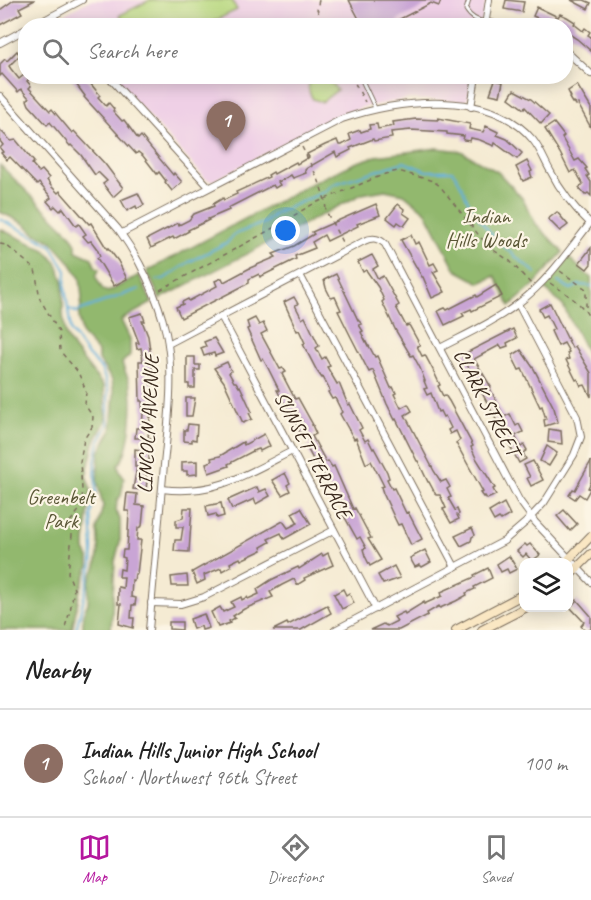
<!DOCTYPE html>
<meta charset="utf-8">
<style>
body{margin:0;font-family:Caveat,sans-serif;background:#f6f6f6;color:#222}
.controls{position:absolute;right:18px;bottom:18px;display:grid;overflow:hidden;border-radius:12px;box-shadow:0 3px 15px #0003}
.controls button{width:54px;height:54px;display:grid;place-items:center;padding:0;border:0;border-bottom:2px solid #e0e0e0;background:#fff;color:#222;font:30px sans-serif}
.you{position:absolute;left:286px;top:231px;width:21px;height:21px;margin:-15px;border:4px solid #fff;border-radius:50%;background:#1a73e8;box-shadow:0 0 0 9px #1a73e833}
.badge{display:grid;place-items:center;width:39px;height:39px;border-radius:50%;background:#b5179e;color:#fff;font-size:20px;font-weight:700}
.pin{position:absolute;translate:-50% -50px;filter:drop-shadow(0 2px 3px #0008)}
.pin::after{content:'';position:absolute;top:32px;width:21px;height:18px;background:inherit;clip-path:polygon(0 0,100% 0,50% 100%)}
.list{margin:0;padding:0;list-style:none}
h2{display:flex;justify-content:space-between;align-items:center;height:78px;margin:0;padding:0 24px;font-size:26px}
h2 small{font-size:20px;font-weight:400;color:#767676}
.list li{display:grid;grid-template-columns:39px 1fr auto;gap:18px;align-items:center;box-sizing:border-box;height:108px;padding:0 24px;border-top:2px solid #e0e0e0}
.list b{display:block;font-size:22px;white-space:nowrap}
.list p{margin:0;font-size:20px;white-space:nowrap;color:#767676}
.list em{font-size:20px;font-style:normal;color:#767676}
.icon{flex:none;width:33px;height:33px;fill:none;stroke:currentColor;stroke-width:2;stroke-linecap:round;stroke-linejoin:round}
.map{position:relative;flex:none;width:591px;height:630px;overflow:hidden}
.search{position:absolute;background:#fff;box-shadow:0 3px 15px #0003;left:18px;right:18px;top:18px;height:66px;display:flex;align-items:center;gap:15px;box-sizing:border-box;padding:0 21px;border-radius:24px;color:#767676;font-size:22px}
.sheet{height:186px;background:#fff}
nav{display:flex;justify-content:space-around;align-items:center;box-sizing:border-box;height:84px;border-top:2px solid #e0e0e0;background:#fff;font-size:16px;color:#767676}
nav a{display:grid;justify-items:center;gap:3px}
nav .on{color:#b5179e}
.map>svg:first-child{display:block}
.built{fill:#efd0e6}
.green{fill:#b8d880;stroke:#7a814f;stroke-width:1.5}
.forest{fill:#92b86e;stroke:#667146;stroke-width:1.5}
.lines{fill:none;stroke-linecap:round;stroke-linejoin:round}
.stream{stroke:#62b0dc;stroke-width:2}
.building{fill:#c9a5d5}
.service-casing{stroke:#7c6e5d;stroke-width:5}
.minor-casing{stroke:#7c6e5d;stroke-width:8}
.secondary-casing{stroke:#7c6e5d;stroke-width:10}
.path{stroke:#7c6e5d;stroke-width:1.5;stroke-dasharray:4.5 4.5;stroke-linecap:butt}
.service{stroke:#fff;stroke-width:3}
.minor{stroke:#fff;stroke-width:6}
.secondary{stroke:#fae7c3;stroke-width:8}
.labels{text-anchor:middle;stroke-width:4.5;stroke-linejoin:round;paint-order:stroke}
.park-label{font-size:21px;fill:#5a5636;stroke:#fcf5e5}
.street-label{font-size:21px;fill:#3b2a1e;stroke:#fcf5e5}
</style>
<div class="map">
<svg width="591" height="630" viewBox="0 0 591 630">
<rect width="100%" height="100%" fill="#fcf5e5"/>
<filter id="ink" filterUnits="userSpaceOnUse"><feTurbulence type="fractalNoise" baseFrequency=".0167" numOctaves="2"/><feDisplacementMap in="SourceGraphic" scale="12" xChannelSelector="R" yChannelSelector="G"/><feConvolveMatrix kernelMatrix="1 2 1 2 8 2 1 2 1" color-interpolation-filters="sRGB"/></filter>
<filter id="wash" filterUnits="userSpaceOnUse"><feTurbulence type="fractalNoise" baseFrequency=".008" numOctaves="4" result="noise"/><feDisplacementMap in="SourceGraphic" scale="24" xChannelSelector="R" yChannelSelector="G"/><feGaussianBlur stdDeviation="1.35" result="paint"/><feColorMatrix in="noise" values="0 0 0 0 0 0 0 0 0 0 0 0 0 0 0 0 0 1.4 0 .05"/><feComposite in="paint" operator="in"/></filter>
<g filter="url(#wash)">
<rect width="100%" height="100%" fill="#f5ebd3"/>
<g class="built">
<polygon points="90,0 486,0 481,26 66,26 63,20 65,14"/>
<polygon points="113,77 472,77 468,98 465,101 409,99 363,107 324,123 212,181 206,179"/>
</g>
<g class="green">
<polygon points="150,0 232,0 237,10 206,25 125,25 120,15"/>
<path d="M327 77 337 90 322 102 313 99C307 90 306 83 314 77Z"/>
</g>
<g class="forest">
<polygon points="437,148 461,151 498,172 522,198 536,224 563,252 533,286 510,306 495,276 480,283 456,270 426,212 404,194 385,190 362,194 160,299 147,271 318,180 355,163 376,156"/>
<path d="M0 165 70 234 76 244V251L92 258 95 266 99 269 96 277 103 290 108 292 139 275 152 303 121 320 130 339V355L122 363C124 370 127 375 129 381 135 399 131 452 118 465L120 472 124 478 121 496 117 500 116 512 120 519V542L115 561 111 630H83V614L88 603 89 581 96 566 99 549 97 529 103 506 97 481 98 467 99 452 111 431 114 394 112 380 98 359V352L82 335 79 317 82 298 80 278 69 261 51 241 36 234 23 223 0 212Z"/>
<polygon points="0,229 45,250 56,262 63,280 63,315 66,336 74,349 104,387 106,420 94,443 86,476 91,490 85,542 85,550 89,558 89,566 80,590 72,630 0,630"/>
<polygon points="568,257 591,278 591,361 563,306 543,287"/>
</g>
<g class="lines">
<g class="stream">
<polyline points="0,219 51,245 66,271 65,287 71,331 86,353 102,370 108,389 108,425 99,441 95,462 96,494 91,514 93,550 92,564 76,630"/>
<path d="M157 280 164 279 189 262 228 242 233 235 266 222 276 213 324 192 334 184 404 162 426 171H452C462 181 464 195 471 207 490 236 510 253 536 273"/>
<polyline points="558,282 571,289 579,285 591,286"/>
<polyline points="69,309 76,312 139,289"/>
</g>
</g>
<g id="blocks">
<g class="building">
<polygon points="14,0 35,0 19,8 22,13 0,25 0,10"/>
<polygon points="349,0 441,0 439,6 431,3 396,21 406,26 357,26 359,19"/>
<polygon points="506,0 524,2 522,12 504,9"/>
<polygon points="571,0 584,0 591,3 588,9"/>
<polygon points="537,7 558,17 560,14 567,17 575,22 574,24 583,31 585,28 590,32 588,35 591,37 591,51 577,39 566,32 566,26 560,26 549,19 547,22 533,16"/>
<polygon points="17,51 20,55 9,66 11,69 19,79 25,74 29,79 27,81 31,86 29,88 50,111 52,109 72,133 74,131 105,164 123,188 113,197 103,184 107,181 98,172 95,175 81,155 71,145 70,146 50,122 47,125 29,105 27,100 29,98 21,89 18,92 2,74 0,76 0,64 5,59 7,61"/>
<polygon points="70,76 84,76 100,95 98,97 106,106 109,103 114,109 113,111 122,121 124,120 138,139 141,136 173,175 174,173 182,182 172,191 165,182 166,181 159,172 157,174 143,156 138,152 136,154 84,97 85,96"/>
<polygon points="495,80 503,82 500,96 490,94"/>
<polygon points="577,85 591,108 591,128 578,104 576,105 574,102 572,103 569,98 571,97 568,91"/>
<polygon points="514,90 531,99 549,115 541,124 525,107 524,109 509,98"/>
<polygon points="438,118 470,124 469,129 483,132 486,126 498,132 497,135 507,139 522,153 517,159 495,143 494,146 480,140 471,138 470,141 463,140 464,136 447,134 447,132 411,130 391,132 392,138 374,141 373,139 350,148 351,150 337,157 335,152 307,168 305,170 306,173 293,178 291,175 278,182 280,185 275,188 273,185 228,208 229,210 208,219 209,220 188,230 189,231 174,239 173,237 151,248 147,239 178,223 179,225 189,220 194,214 214,206 213,204 223,198 224,200 237,194 236,192 269,177 268,175 273,172 274,174 296,162 297,164 309,157 307,154 325,145 337,140 339,145 342,145 351,140 349,134 360,130 361,132 370,129 369,125 377,124 378,129 394,126 393,122 416,119 438,120"/>
<polygon points="554,123 564,136 562,138 575,161 579,159 587,168 585,169 589,175 587,176 591,182 591,196 588,193 585,195 579,188 583,184 575,170 570,173 560,153 545,129"/>
<polygon points="0,130 11,141 16,140 34,162 32,164 39,172 42,170 49,178 47,180 51,186 58,193 60,191 89,224 91,223 107,249 108,248 118,261 127,279 114,286 97,258 100,256 97,249 91,241 88,242 83,236 86,234 79,224 76,226 63,208 60,211 55,206 53,208 47,201 51,198 50,196 39,183 37,185 10,157 7,160 1,153 3,152 0,148 3,145 0,141"/>
<polygon points="527,161 532,171 530,172 532,177 523,181 516,167"/>
<polygon points="138,193 144,205 137,209 136,206 127,211 121,200"/>
<polygon points="376,204 380,215 357,224 358,226 327,241 324,235 312,242 315,248 295,256 296,259 260,277 259,274 249,279 249,283 181,318 176,307 183,304 182,302 188,299 189,301 217,286 215,281 222,278 224,282 250,268 276,257 273,254 294,246 314,234 312,232"/>
<polygon points="398,204 404,209 403,213 410,218 404,226 398,222 396,225 387,218"/>
<polygon points="557,212 568,225 560,231 548,219"/>
<polygon points="411,235 415,244 419,242 430,265 434,263 438,270 433,272 445,292 432,298 423,277 422,277 401,240"/>
<polygon points="591,248 591,264 587,269 579,263"/>
<polygon points="372,255 378,266 373,269 378,279 383,276 399,305 396,307 406,326 409,325 420,345 417,346 422,356 425,355 433,370 440,385 438,386 443,396 445,395 449,401 473,446 471,447 476,458 495,488 493,489 496,495 487,499 485,496 483,497 480,493 483,492 456,443 460,440 456,431 450,434 448,430 451,428 445,416 443,417 440,411 438,412 431,393 427,395 424,389 427,388 424,381 425,381 420,368 413,355 411,356 396,331 382,302 384,300 378,287 366,270 363,272 358,262"/>
<polygon points="336,274 358,320 362,324 359,325 363,331 361,332 368,346 369,346 375,357 377,356 391,388 393,387 396,393 394,394 401,408 408,404 412,411 405,415 434,471 441,482 446,480 450,487 447,489 451,497 448,498 455,510 457,509 459,514 457,515 459,519 451,523 443,509 446,508 440,495 436,495 429,482 428,482 418,461 417,461 396,419 395,420 387,404 373,370 369,372 351,337 338,311 341,310 335,297 331,298 326,288 324,280"/>
<polygon points="496,285 502,296 472,311 471,309 462,313 464,316 445,325 438,311 445,308 447,310 476,295 477,297"/>
<polygon points="294,297 298,304 295,305 302,319 305,317 319,346 316,348 322,359 325,357 330,366 327,367 337,384 339,383 348,405 350,404 362,428 359,430 365,441 368,439 373,449 374,448 387,472 389,478 387,479 392,489 394,488 406,513 408,512 422,539 411,545 401,524 398,525 395,519 383,493 381,487 384,486 379,476 371,461 366,464 356,438 354,439 350,432 340,414 342,412 335,398 332,399 328,392 330,391 323,377 322,378 317,371 303,344 305,343 299,330 297,331 284,302"/>
<polygon points="550,303 572,348 575,346 591,373 591,397 585,385 581,386 578,379 576,380 566,360 569,359 567,353 569,352 564,343 558,346 551,331 554,329 547,315 543,317 539,309"/>
<polygon points="142,313 145,321 142,321 148,336 153,372 150,373 150,384 153,384 152,417 150,417 148,438 151,438 149,459 148,462 145,461 143,474 146,474 147,480 146,490 133,489 137,467 135,467 135,449 142,450 143,438 135,438 136,428 142,428 143,414 142,401 140,401 139,361 143,361 141,348 137,349 136,343 139,343 129,317"/>
<polygon points="255,318 259,325 263,323 267,331 261,334 280,369 283,368 286,372 282,374 295,399 298,398 313,425 312,425 316,434 312,436 326,462 328,461 332,467 334,466 353,509 355,508 371,538 368,539 381,560 370,566 365,556 363,549 366,548 360,537 357,539 343,514 345,513 342,507 344,506 338,495 335,497 333,495 317,460 314,461 307,448 311,446 304,432 301,434 296,424 302,421 296,410 289,412 277,390 279,390 268,368 263,359 261,360 247,329 249,328 247,322"/>
<polygon points="513,329 517,338 507,343 508,346 502,348 500,345 474,359 491,387 490,388 504,417 510,414 516,426 519,424 523,432 515,436 521,447 524,445 527,450 523,453 526,459 519,463 462,355"/>
<polygon points="214,338 223,353 215,356 214,353 204,356 201,348 206,346 204,342"/>
<polygon points="521,350 534,369 554,408 558,422 545,426 544,420 546,419 542,406 540,407 522,369 519,370 513,358 513,355"/>
<polygon points="187,357 195,357 195,365 200,365 200,370 195,370 195,388 189,388 189,384 187,384"/>
<polygon points="227,362 231,371 229,373 234,382 236,382 239,387 240,386 252,412 249,413 252,419 243,423 224,382 214,368"/>
<polygon points="186,398 195,398 192,416 186,416"/>
<polygon points="188,424 197,425 196,440 192,439 192,442 184,441 184,430 187,430"/>
<polygon points="549,429 561,431 562,444 548,442"/>
<polygon points="264,434 270,446 260,451 259,449 253,451 228,464 229,466 209,473 206,463 212,461 211,458 220,456 243,442 244,445"/>
<polygon points="547,446 557,453 549,466 540,461"/>
<polygon points="197,461 197,474 187,475 187,471 182,471 182,462"/>
<polygon points="533,461 543,480 531,486 527,478 530,477 524,465"/>
<polygon points="591,461 591,482 588,488 590,489 585,498 579,494 575,499 569,495 573,489 575,490"/>
<polygon points="285,473 290,483 287,485 290,491 282,495 272,480"/>
<polygon points="257,487 259,492 266,489 270,496 256,504 254,499 232,509 228,500"/>
<polygon points="127,493 137,494 136,505 144,506 142,526 138,528 137,540 141,540 137,574 135,574 134,581 132,580 131,597 136,598 135,605 132,605 131,618 134,618 133,628 119,624 121,604 118,604 118,587 123,588 124,577 119,577 120,569 124,570 125,558 122,557 123,550 127,550 128,533 129,511 125,511"/>
<polygon points="221,503 224,516 217,518 216,514 208,516 206,506"/>
<polygon points="504,503 510,515 501,520 499,518 494,521 489,512"/>
<polygon points="184,508 192,508 189,552 174,551 175,540 181,540 183,527 176,527 176,520 183,518"/>
<polygon points="301,508 311,524 284,539 281,533 268,539 270,542 261,547 262,550 241,560 240,558 230,563 231,566 222,571 221,568 204,575 205,580 197,584 192,572 283,521 288,528 298,523 292,513"/>
<polygon points="564,510 577,524 570,531 557,516"/>
<polygon points="472,528 475,535 472,537 471,541 461,546 455,536"/>
<polygon points="525,544 527,546 530,544 540,555 532,561 526,554 523,557 517,551"/>
<polygon points="425,550 431,562 422,567 420,565 415,567 410,558"/>
<polygon points="328,553 333,565 304,578 305,580 297,585 294,579 282,585 270,592 273,597 244,609 233,616 235,618 229,621 230,623 218,627 211,612 220,607 223,612 234,607 231,602 241,597 242,600 247,597 248,599 259,594 257,589 271,580 298,567 299,569 322,554 323,556"/>
<polygon points="509,556 517,569 509,573 507,569 501,572 497,564"/>
<polygon points="394,566 400,578 383,584 378,575"/>
<polygon points="488,568 492,578 474,587 475,589 466,593 467,595 456,601 440,608 439,606 427,613 428,615 399,630 370,630 383,624 387,626 397,621 394,617 404,612 405,614 424,602 424,604 442,596 441,592 475,577 474,575"/>
<polygon points="187,575 188,586 172,586 171,577"/>
<polygon points="343,589 346,595 349,593 354,603 342,609 334,594"/>
<polygon points="577,600 591,616 591,630 585,630 581,626 584,622 570,607"/>
<polygon points="327,605 331,613 301,630 273,630 287,623 288,625"/>
<polygon points="204,614 209,628 202,630 201,626 193,629 190,619"/>
<polygon points="169,622 182,622 182,630 169,629"/>
</g>
</g>
</g>
<g filter="url(#ink)">
<use href="#blocks" fill-opacity="0" stroke="#7c6e5d" stroke-width="1.5"/>
<g class="lines">
<g class="service-casing">
<g id="service">
<path d="M469 0 466 10C471 18 476 20 485 22"/>
<polyline points="335,26 336,24"/>
<polyline points="360,76 375,108"/>
</g>
</g>
<g class="minor-casing">
<g id="minor">
<polyline points="52,16 61,26"/>
<polyline points="486,22 503,26"/>
<polyline points="33,26 82,0"/>
<polyline points="485,26 489,0"/>
<polyline points="0,43 26,29"/>
<polyline points="566,51 591,74"/>
<polyline points="108,76 209,187"/>
<path d="M0 96 118 229C140 259 158 297 166 333 175 375 168 422 164 465 159 520 154 575 149 630"/>
<polyline points="471,107 476,76"/>
<path d="M122 233 342 119C398 100 491 88 533 140 541 150 545 162 551 172 561 192 574 208 590 223"/>
<polyline points="300,275 455,567"/>
<polyline points="221,316 376,609"/>
<path d="M168 344 364 241C373 237 379 238 385 244L519 500 535 522 591 582"/>
<path d="M440 348C467 334 496 321 520 302 548 281 569 250 591 222"/>
<path d="M162 489C215 496 247 474 292 451"/>
<polyline points="151,603 181,604 204,597 334,530"/>
<polyline points="335,630 504,541 526,522 544,503 574,455 581,437 577,417 518,304"/>
</g>
</g>
<g class="secondary-casing">
<g id="secondary">
<polyline points="566,562 591,536"/>
<polyline points="568,577 591,554"/>
<polyline points="456,630 524,594"/>
<polyline points="482,630 525,608"/>
</g>
</g>
<g class="path">
<polyline points="319,0 317,9 324,26"/>
<polyline points="351,76 365,102"/>
<polyline points="302,147 319,181 325,200 326,211 343,244"/>
<polyline points="0,244 6,245 35,269 40,299 59,332 60,351 78,372 86,391 85,405 93,417 92,427 84,439 80,462 83,503 81,508 69,523 72,535 68,573 74,589 70,611 64,630"/>
<polyline points="560,271 586,289 586,310"/>
<path d="M550 283C566 294 584 303 591 322"/>
<polyline points="160,290 268,231 313,204 385,174 398,171 433,181 440,186 481,238 495,251 510,261 531,284"/>
</g>
<use href="#service" class="service"/>
<use href="#minor" class="minor"/>
<use href="#secondary" class="secondary"/>
</g>
</g>
<g class="labels">
<g class="park-label">
<text x="486" y="223">Indian<tspan x="486" dy="24">Hills Woods</tspan></text>
<text x="61" y="504">Greenbelt<tspan x="61" dy="24">Park</tspan></text>
</g>
<g class="street-label">
<text transform="translate(487 402) rotate(62)" y="7">CLARK STREET</text>
<text transform="translate(148 424) rotate(-87)" y="7">LINCOLN AVENUE</text>
<text transform="translate(313 455) rotate(62)" y="7">SUNSET TERRACE</text>
</g>
</g>
</svg>
<div class="controls">
<button><svg class="icon" aria-label="layers" viewBox="0 0 24 24"><path d="M12 4l9 5-9 5-9-5zM3 14l9 5 9-5"/></svg></button>
</div>
<div class="you"></div>
<div class="pin badge" style="left:226px;top:151px;background:#8d6e63">1</div>
<div class="search"><svg class="icon" aria-label="search" viewBox="0 0 24 24"><circle cx="10" cy="10" r="6"/><path d="M15 15l6 6"/></svg>Search here</div>
</div>
<section class="sheet">
<h2>Nearby<small></small></h2>
<ul class="list">
<li><span class="badge" style="background:#8d6e63">1</span><div><b>Indian Hills Junior High School</b><p>School · Northwest 96th Street</p></div><em>100 m</em></li>
</ul>
</section>
<nav>
<a class="on"><svg class="icon" aria-label="map" viewBox="0 0 24 24"><path d="M3 6l6-2 6 2 6-2v14l-6 2-6-2-6 2zM9 4v14M15 6v14"/></svg>Map</a>
<a><svg class="icon" aria-label="directions" viewBox="0 0 24 24"><path d="M12 3l9 9-9 9-9-9zM9 14v-3h6M13 9l2 2-2 2"/></svg>Directions</a>
<a><svg class="icon" aria-label="saved" viewBox="0 0 24 24"><path d="M7 4h10v16l-5-4-5 4z"/></svg>Saved</a>
</nav>
